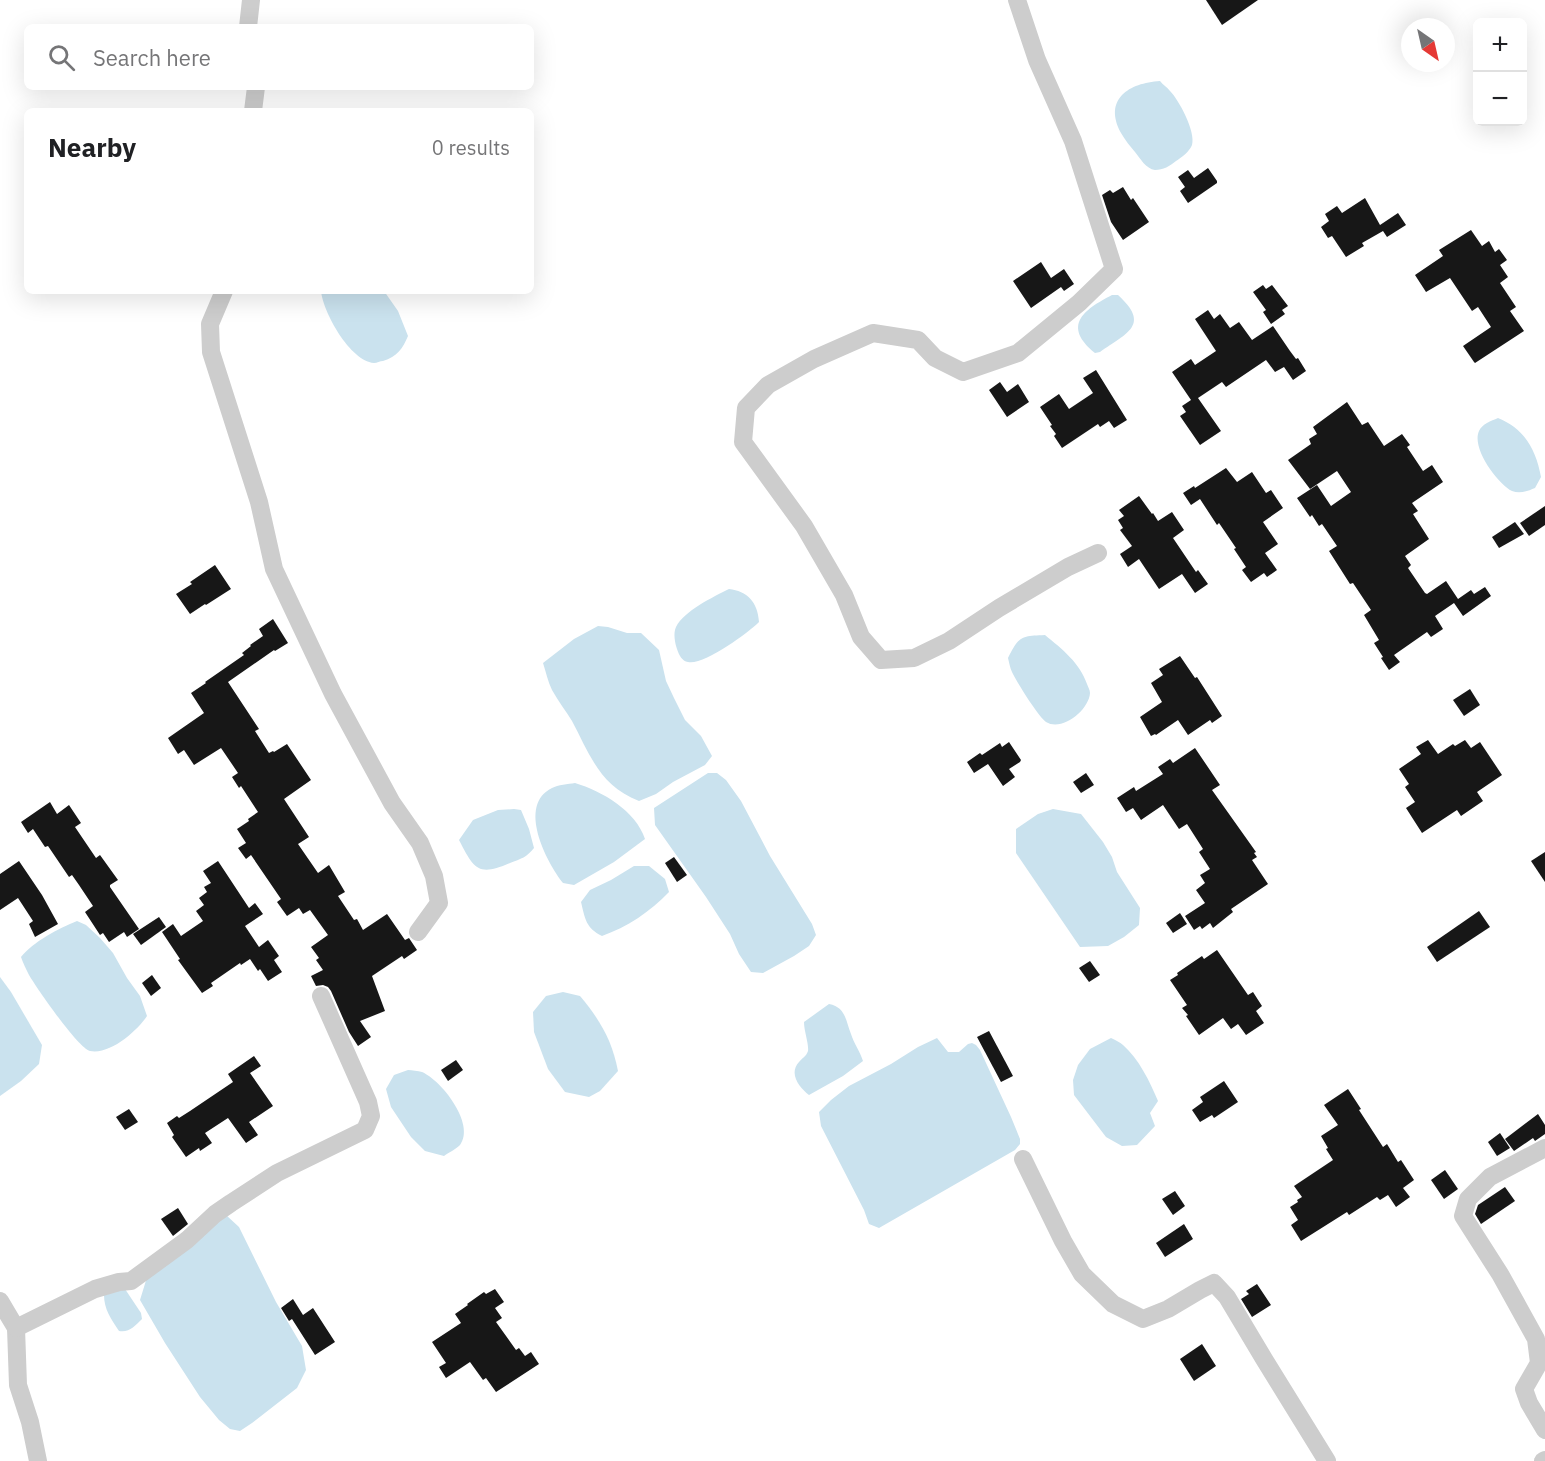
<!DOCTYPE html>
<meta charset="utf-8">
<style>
body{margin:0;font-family:"IBM Plex Sans",sans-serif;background:#f2f2f2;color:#202124}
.controls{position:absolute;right:18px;top:18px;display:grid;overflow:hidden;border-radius:9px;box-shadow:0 6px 24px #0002}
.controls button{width:54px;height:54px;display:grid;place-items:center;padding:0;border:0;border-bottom:2px solid #e0e0e0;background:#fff;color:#202124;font:30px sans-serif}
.compass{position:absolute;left:1401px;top:18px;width:54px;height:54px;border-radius:50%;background:#fff;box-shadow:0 6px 24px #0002;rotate:146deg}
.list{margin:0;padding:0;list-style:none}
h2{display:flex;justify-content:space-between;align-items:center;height:78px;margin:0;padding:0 24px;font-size:26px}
h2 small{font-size:20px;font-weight:400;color:#757577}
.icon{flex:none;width:33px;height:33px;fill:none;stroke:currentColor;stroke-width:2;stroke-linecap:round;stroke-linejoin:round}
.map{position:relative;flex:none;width:1545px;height:1461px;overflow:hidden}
.search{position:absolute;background:#fff;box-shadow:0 6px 24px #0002;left:24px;top:24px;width:510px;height:66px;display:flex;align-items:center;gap:15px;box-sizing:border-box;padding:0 21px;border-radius:9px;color:#757577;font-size:22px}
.panel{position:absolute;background:#fff;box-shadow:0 6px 24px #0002;left:24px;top:108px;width:510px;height:186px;border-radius:9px}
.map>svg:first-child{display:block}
.water{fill:#cae2ee}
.building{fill:#171717}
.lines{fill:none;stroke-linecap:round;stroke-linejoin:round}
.minor{stroke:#cdcdcd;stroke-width:18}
</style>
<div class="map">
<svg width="1545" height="1461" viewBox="0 0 1545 1461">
<rect width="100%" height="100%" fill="#fff"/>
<g class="water">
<path d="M1160 81C1163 85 1167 87 1170 91 1179 100 1196 132 1192 145 1190 151 1181 158 1176 161 1170 166 1163 170 1155 170 1146 169 1140 158 1135 152 1130 146 1125 140 1121 133 1103 99 1129 83 1160 81Z"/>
<path d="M321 291H384L398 311 408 336C403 348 397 357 383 361 380 361 377 363 374 363 350 361 323 312 321 291Z"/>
<path d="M1112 295H1118C1151 325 1127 333 1100 352L1095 353C1062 326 1083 310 1112 295Z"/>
<path d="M1498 418C1525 429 1536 450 1541 477L1535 488C1528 491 1520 494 1512 491 1498 484 1471 448 1479 431 1482 424 1491 421 1498 418Z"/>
<path d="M729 589C747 591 758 602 759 622 748 633 703 666 688 662 682 661 679 655 677 649 675 643 673 633 676 627 684 611 713 597 729 589Z"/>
<path d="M598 626 608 627 627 633H641L659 650 666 681 674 698 685 720 701 736 712 756 705 765 673 782 656 794 639 801C600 786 590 755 572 721 566 711 558 701 552 690 548 682 546 672 543 663L574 639Z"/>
<path d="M1045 635C1062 649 1080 663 1087 684 1088 687 1090 690 1090 693 1089 710 1062 732 1046 722 1038 716 1016 681 1012 672 1010 668 1009 662 1008 658 1019 636 1021 636 1045 635Z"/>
<polygon points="708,773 717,773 726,780 741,801 770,856 812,924 816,935 809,946 794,956 763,973 751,972 739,954 730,934 706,897 655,825 654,808"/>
<path d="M575 783C602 791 636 811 645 839L614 862 574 885 563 883C546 861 517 805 552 788 558 785 568 784 575 783Z"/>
<path d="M514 809 521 810 529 829 534 848C527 857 521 859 510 863 478 877 474 869 459 840L473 820 498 810Z"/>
<polygon points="1053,809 1081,814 1103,842 1112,857 1117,872 1140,908 1139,925 1124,937 1108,946 1080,947 1016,853 1016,829 1038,814"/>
<path d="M634 866H649L665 879 669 892C650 912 627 927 602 936 586 928 585 919 581 902L590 890 611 880Z"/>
<path d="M77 921 86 925 100 938 113 953 127 978 140 996 147 1016C137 1031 110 1055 90 1051 78 1048 36 987 29 975 26 969 23 963 21 957 33 942 59 928 77 921Z"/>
<polygon points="0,977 11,992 42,1045 39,1064 21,1081 0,1096"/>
<path d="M563 992 580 996C600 1020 612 1040 618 1071L600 1091 589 1097 565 1092 548 1069 534 1032 533 1012 546 996Z"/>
<path d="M829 1004C846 1007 846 1022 851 1034 854 1044 860 1051 863 1061L843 1076 809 1095C800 1088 788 1074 799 1062 802 1058 806 1057 808 1051 809 1044 804 1031 804 1022Z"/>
<polygon points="937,1038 948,1052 959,1052 968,1044 972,1043 976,1045 980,1050 1011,1117 1020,1139 1020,1144 1015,1150 879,1228 869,1224 864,1210 821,1126 819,1112 831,1100 849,1086 891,1064 918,1047"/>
<path d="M1111 1038C1115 1040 1120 1042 1123 1045 1139 1059 1150 1082 1158 1101L1150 1113 1155 1126 1137 1145 1122 1146 1106 1137 1074 1095 1073 1080 1078 1065 1090 1049Z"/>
<path d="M408 1070C412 1070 418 1071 422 1072 441 1080 476 1124 460 1145 456 1149 448 1153 444 1156L425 1151 411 1137 391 1107 386 1089 394 1075Z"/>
<polygon points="226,1215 239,1227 276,1302 302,1346 306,1370 297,1388 252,1423 240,1431 230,1429 219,1420 200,1397 165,1343 140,1300 148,1274"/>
<path d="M125 1289 141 1313 142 1319C135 1326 129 1333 119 1331 111 1319 104 1309 104 1295Z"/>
</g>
<g class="building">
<polygon points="1206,0 1258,0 1222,25"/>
<polygon points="1208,168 1217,181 1217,183 1188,203 1180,191 1185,187 1178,177 1188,170 1194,178"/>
<polygon points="1123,187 1131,200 1133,198 1149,222 1123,240 1111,222 1102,195 1110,190 1113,193"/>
<polygon points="1365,198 1380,225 1398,213 1406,225 1387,237 1383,231 1362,243 1364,246 1346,257 1332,236 1328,238 1321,227 1329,221 1325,214 1337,206 1342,213"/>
<polygon points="1471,230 1482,246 1489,241 1495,252 1499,249 1507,260 1500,265 1508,277 1500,283 1516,307 1510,311 1524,331 1475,363 1474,362 1463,346 1491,327 1478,307 1472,311 1450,278 1426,292 1415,275 1443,256 1439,250"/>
<polygon points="1041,262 1051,278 1064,269 1074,284 1064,291 1061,287 1031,308 1013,281"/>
<polygon points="1263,285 1266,289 1272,285 1288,306 1282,310 1285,314 1271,324 1263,312 1266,310 1253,292"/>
<polygon points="1208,310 1214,319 1220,314 1230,328 1239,322 1252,340 1273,326 1290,351 1296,359 1298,358 1306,371 1293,380 1284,367 1275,372 1266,360 1226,387 1222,382 1198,398 1221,431 1200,445 1180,416 1186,412 1182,406 1191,400 1172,372 1191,359 1195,365 1216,351 1195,319"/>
<polygon points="1096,370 1127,420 1114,428 1109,421 1100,427 1098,424 1062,448 1054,436 1056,434 1050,426 1052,425 1040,407 1059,394 1069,409 1093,393 1083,378"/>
<polygon points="1000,382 1007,392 1018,384 1029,402 1007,417 989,390"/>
<polygon points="1347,402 1362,425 1368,422 1384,446 1402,434 1410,445 1407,447 1423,471 1432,465 1443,482 1412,503 1418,511 1413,514 1429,539 1405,556 1411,565 1408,568 1425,593 1427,594 1446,581 1458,599 1471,590 1474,594 1485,587 1491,596 1463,616 1454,603 1435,616 1443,629 1431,637 1427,632 1394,655 1400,662 1389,670 1381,658 1383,657 1374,643 1379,640 1364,615 1371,610 1353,583 1350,584 1329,551 1337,546 1322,524 1319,526 1312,515 1310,517 1297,498 1317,485 1331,506 1351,492 1337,471 1310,489 1288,460 1311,444 1309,439 1317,434 1313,427"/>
<polygon points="1226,468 1237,482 1252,472 1266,493 1271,490 1283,508 1263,522 1278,544 1265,553 1277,570 1267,577 1264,573 1251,582 1242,570 1246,567 1234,549 1236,548 1219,523 1217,525 1200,499 1191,505 1183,493 1194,486 1195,488"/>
<polygon points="1139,496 1152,514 1153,513 1158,521 1172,512 1184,530 1173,538 1196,572 1198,570 1208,584 1195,593 1182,574 1159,589 1139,559 1128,567 1120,554 1132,546 1120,530 1123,528 1118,520 1124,516 1119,510"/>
<polygon points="1545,506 1545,525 1529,536 1520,523"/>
<polygon points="1515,522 1524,534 1499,548 1492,537"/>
<polygon points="215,565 231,589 206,605 205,604 190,614 176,594 192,584 190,582"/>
<polygon points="273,619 288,643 275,651 274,650 228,682 259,729 255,731 269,753 273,751 274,752 287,744 311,780 284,799 309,837 298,844 318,873 329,865 345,892 338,896 354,920 357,919 363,930 387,914 405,940 409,938 417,950 404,959 402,956 372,976 385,1011 360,1021 371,1037 358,1046 349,1032 331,991 328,987 323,985 316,986 311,976 323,970 316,960 319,958 311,947 328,935 310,910 303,914 299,908 287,916 277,902 281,899 251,855 246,859 238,848 246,843 237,829 249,821 248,819 258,812 241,786 239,788 232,777 238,773 221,748 194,765 184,750 178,754 168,738 204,713 191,693 206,683 205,682 244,655 242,653 251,646 250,645 263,636 259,629"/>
<polygon points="1180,656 1195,678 1197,677 1222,716 1212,723 1210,720 1188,735 1178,720 1156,735 1155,734 1151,736 1140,717 1162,702 1151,683 1163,675 1159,669"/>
<polygon points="1470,689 1480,705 1464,716 1453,700"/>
<polygon points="1428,740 1438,754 1453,744 1455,746 1465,740 1471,748 1480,742 1502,775 1477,792 1483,801 1461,816 1457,810 1422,833 1406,808 1415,802 1405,787 1409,784 1399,769 1421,754 1416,747"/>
<polygon points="1009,742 1021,760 1020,762 1009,769 1015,777 1003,786 988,764 974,773 967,762 980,753 982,755 1000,743 1002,747"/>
<polygon points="1195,748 1220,785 1212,790 1256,852 1254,853 1257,857 1252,860 1268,884 1231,909 1233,912 1213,928 1210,923 1202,929 1200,926 1194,930 1185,916 1205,903 1196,890 1205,883 1200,875 1210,869 1199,852 1203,849 1187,824 1179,829 1163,805 1141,820 1133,808 1126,812 1117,798 1134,787 1136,791 1163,774 1158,767 1170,759 1173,763"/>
<polygon points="1086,773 1094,785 1081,793 1073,782"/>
<polygon points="50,802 57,814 69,805 81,823 75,827 96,858 100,855 118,880 110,885 110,887 139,929 127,937 124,932 109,942 103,933 100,935 85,912 93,906 79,885 72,875 69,877 48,846 45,847 33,829 28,833 21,822"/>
<polygon points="1545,852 1545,882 1531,861"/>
<polygon points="674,857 687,875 677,882 665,863"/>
<polygon points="19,861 42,895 58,924 35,937 29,924 33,921 18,898 0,910 0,874"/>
<polygon points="218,861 249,908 255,903 263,914 245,926 259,947 268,940 279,956 274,960 282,972 268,981 260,969 258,971 250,959 241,965 240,963 211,983 213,986 202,993 178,960 180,959 162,932 173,924 181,936 203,921 196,911 204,905 199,898 207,892 204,887 211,883 203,871"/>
<polygon points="1479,911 1490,927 1437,962 1427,947"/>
<polygon points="1180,913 1187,924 1173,933 1166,923"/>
<polygon points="159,917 166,927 141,945 133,934"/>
<polygon points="1217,950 1248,995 1253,992 1262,1006 1256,1011 1264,1023 1246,1035 1238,1024 1231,1029 1223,1018 1199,1035 1186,1016 1188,1015 1182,1008 1187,1005 1170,980 1178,975 1177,973 1202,956 1204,959"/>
<polygon points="1090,961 1100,975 1089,982 1079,968"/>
<polygon points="152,975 161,988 151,996 142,983"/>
<polygon points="989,1031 1013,1076 1001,1082 977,1037"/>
<polygon points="254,1056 261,1066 250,1073 273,1106 249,1122 258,1135 246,1143 228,1118 205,1133 212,1143 200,1151 199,1148 186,1157 172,1137 174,1135 167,1123 177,1116 179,1118 190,1111 233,1082 228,1074"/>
<polygon points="456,1060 463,1070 448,1081 441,1070"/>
<polygon points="1224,1081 1238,1102 1214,1118 1212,1115 1200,1122 1192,1110 1203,1102 1200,1097"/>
<polygon points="1348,1089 1361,1109 1359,1110 1383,1147 1387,1144 1398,1162 1401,1160 1414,1180 1403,1188 1410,1197 1396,1207 1388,1195 1380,1200 1377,1197 1349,1215 1347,1212 1301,1241 1291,1225 1298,1220 1290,1207 1298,1202 1297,1200 1302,1197 1294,1186 1333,1160 1326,1149 1328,1148 1321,1136 1338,1125 1324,1105"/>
<polygon points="129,1109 138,1122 125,1130 116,1117"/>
<polygon points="1538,1114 1545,1125 1545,1134 1535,1141 1533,1138 1514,1151 1505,1139"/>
<polygon points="1500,1133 1510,1148 1497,1156 1488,1142"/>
<polygon points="1445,1170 1458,1189 1444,1199 1431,1180"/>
<polygon points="1505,1187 1515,1201 1481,1224 1475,1214 1478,1205"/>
<polygon points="1175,1191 1185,1206 1173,1215 1162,1199"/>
<polygon points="178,1208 188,1224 173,1236 161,1219"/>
<polygon points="1184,1224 1193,1239 1165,1257 1156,1243"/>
<polygon points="1257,1284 1271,1305 1252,1317 1241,1299 1249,1294 1246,1291"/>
<polygon points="495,1289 504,1302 495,1308 502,1318 496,1322 516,1350 519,1348 525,1356 531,1352 539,1364 496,1392 486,1378 483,1380 470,1362 446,1378 439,1367 446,1363 432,1342 461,1323 455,1314 468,1305 467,1304 484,1292 486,1294"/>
<polygon points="293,1299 303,1315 313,1308 335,1342 315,1355 292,1319 289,1321 281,1308"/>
<polygon points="1202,1344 1216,1366 1194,1381 1180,1359"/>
</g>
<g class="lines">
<g class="minor">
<polyline points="1017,0 1037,60 1073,141 1114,269 1079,303 1018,353 963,372 935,358 918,340 873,333 814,359 768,385 746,408 743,442 804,526 844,595 861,637 881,660 914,658 949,641 999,608 1068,567 1098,553"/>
<polyline points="248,27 251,0"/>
<polyline points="253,111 256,87"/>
<polyline points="224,291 210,324 211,352 259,502 274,569 333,694 392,803 420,843 434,876 439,903 418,932"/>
<polyline points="1545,1148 1490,1177 1468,1199 1463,1216 1500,1274 1536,1339 1539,1363 1524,1389 1529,1403 1545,1430"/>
<polyline points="1023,1159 1063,1241 1082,1274 1113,1304 1143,1319 1168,1309 1200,1290 1214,1283 1227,1297 1264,1359 1327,1461"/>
<polyline points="0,1301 16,1328 18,1385 30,1422 38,1461"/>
<polyline points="16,1328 95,1289 119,1282 131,1281 187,1240 215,1214 231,1203 277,1173 365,1130 371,1116 368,1102 321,996"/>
<polyline points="1543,1461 1545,1460"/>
</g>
</g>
</svg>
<div class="controls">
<button>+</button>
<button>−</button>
</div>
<svg class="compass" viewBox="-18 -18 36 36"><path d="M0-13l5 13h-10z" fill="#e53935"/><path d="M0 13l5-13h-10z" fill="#757577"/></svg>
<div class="search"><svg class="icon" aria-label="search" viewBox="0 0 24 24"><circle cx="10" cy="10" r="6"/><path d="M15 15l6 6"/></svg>Search here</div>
<section class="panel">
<h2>Nearby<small>0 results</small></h2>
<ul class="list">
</ul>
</section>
</div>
